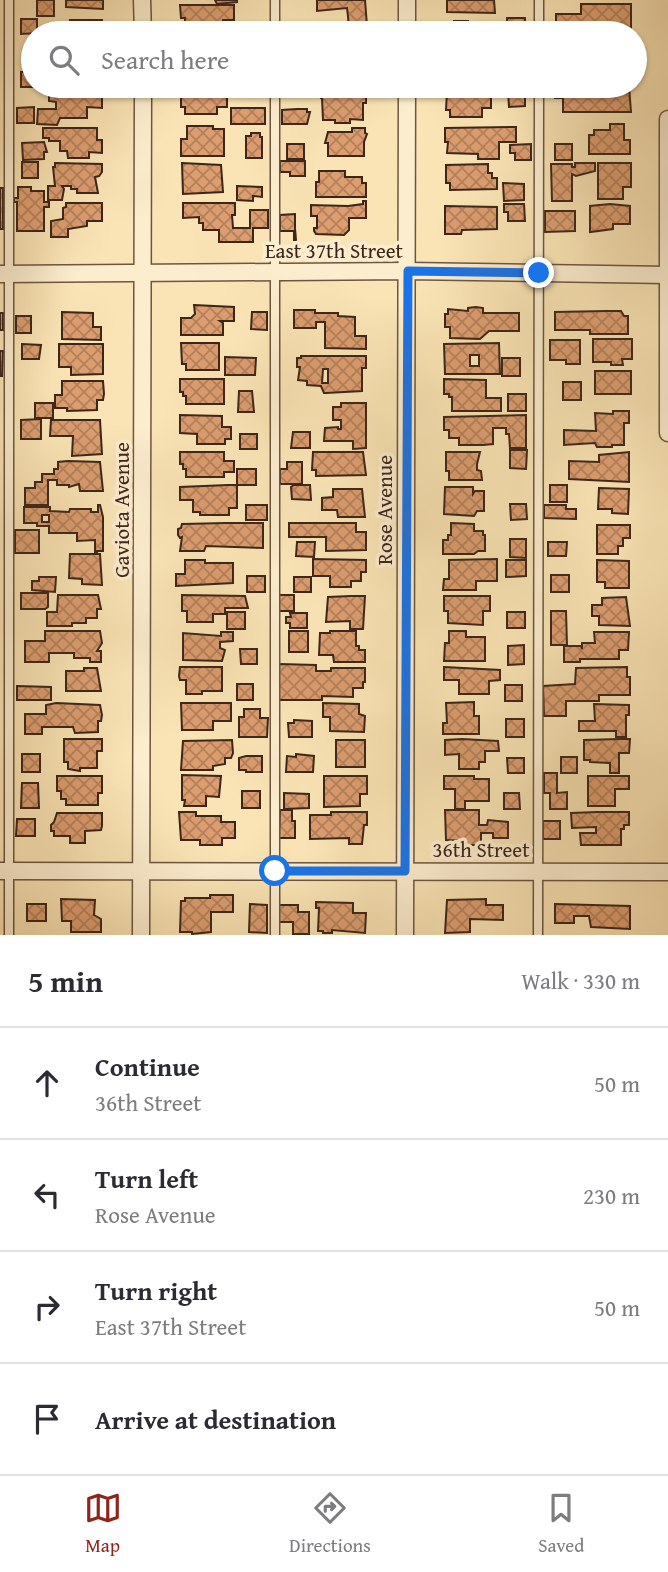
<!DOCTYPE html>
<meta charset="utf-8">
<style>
body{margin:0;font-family:"Gentium Book Plus",serif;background:#f7f7f7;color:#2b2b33}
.stop{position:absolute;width:21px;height:21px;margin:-16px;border:5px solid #1a73e8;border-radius:50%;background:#fff}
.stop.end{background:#1a73e8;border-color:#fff;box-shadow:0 2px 7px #0008}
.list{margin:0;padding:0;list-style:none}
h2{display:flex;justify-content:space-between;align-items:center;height:91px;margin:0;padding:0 28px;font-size:30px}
h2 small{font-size:23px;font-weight:400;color:#7c7c81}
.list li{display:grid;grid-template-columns:46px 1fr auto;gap:21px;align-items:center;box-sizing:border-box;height:112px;padding:0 28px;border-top:2px solid #e1e1e2}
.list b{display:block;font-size:26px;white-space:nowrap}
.list p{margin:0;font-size:23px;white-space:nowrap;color:#7c7c81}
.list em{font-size:23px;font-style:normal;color:#7c7c81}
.icon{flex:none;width:38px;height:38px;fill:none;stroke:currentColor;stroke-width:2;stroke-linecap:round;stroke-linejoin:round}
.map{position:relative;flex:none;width:668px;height:935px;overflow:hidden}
.search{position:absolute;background:#fff;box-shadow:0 2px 5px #0004;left:21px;right:21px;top:21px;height:77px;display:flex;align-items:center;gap:18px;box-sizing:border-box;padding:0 24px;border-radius:38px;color:#7c7c81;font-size:26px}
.sheet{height:539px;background:#fff}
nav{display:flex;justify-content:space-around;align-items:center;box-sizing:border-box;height:98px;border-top:2px solid #e1e1e2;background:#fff;font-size:19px;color:#7c7c81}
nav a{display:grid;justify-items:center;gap:4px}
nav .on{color:#8f2418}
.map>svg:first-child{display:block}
.building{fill:url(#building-cross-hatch);stroke:#3d251a;stroke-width:2;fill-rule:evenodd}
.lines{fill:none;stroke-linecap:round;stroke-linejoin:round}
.lane-casing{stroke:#6c5541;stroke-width:11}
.street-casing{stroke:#6c5541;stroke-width:19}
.lane{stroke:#fcedcf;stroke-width:8}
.street{stroke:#fcedcf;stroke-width:16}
.route{stroke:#1a73e8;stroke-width:9}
.labels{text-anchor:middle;stroke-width:7;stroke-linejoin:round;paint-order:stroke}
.street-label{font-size:21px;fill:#3d251a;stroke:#fcedcf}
</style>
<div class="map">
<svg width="668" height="935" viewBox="0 0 668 935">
<defs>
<pattern id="building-cross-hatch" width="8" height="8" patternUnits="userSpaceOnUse" patternTransform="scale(1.75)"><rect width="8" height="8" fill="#dc9d6f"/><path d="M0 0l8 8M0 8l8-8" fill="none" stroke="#b4805a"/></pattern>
</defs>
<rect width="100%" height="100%" fill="#fae4b5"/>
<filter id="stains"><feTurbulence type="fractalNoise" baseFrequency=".00286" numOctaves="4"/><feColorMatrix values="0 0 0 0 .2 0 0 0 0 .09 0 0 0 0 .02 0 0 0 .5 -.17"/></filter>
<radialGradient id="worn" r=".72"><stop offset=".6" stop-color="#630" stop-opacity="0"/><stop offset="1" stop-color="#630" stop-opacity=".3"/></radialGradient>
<g class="building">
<rect x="37" y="0" width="17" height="16"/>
<polygon points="66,0 103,0 103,9 66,7"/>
<polygon points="215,0 237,0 237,2 217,4"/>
<polygon points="317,0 365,0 367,26 349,26 347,8 317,11"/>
<polygon points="447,0 494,0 495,13 447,12"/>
<polygon points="581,4 631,4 631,33 600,33 600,27 573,27 573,33 580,33 556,33 556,14 581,14"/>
<polygon points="180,5 234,5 234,20 223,20 223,30 215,30 215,33 185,33 185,18 181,18"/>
<rect x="507" y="18" width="18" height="15"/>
<polygon points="21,19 37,19 37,33 21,34"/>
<polygon points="70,20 102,20 102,33 66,33 66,31 69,31 67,25 70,25"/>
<polygon points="454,21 468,21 468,26 489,26 489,33 451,33 454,32"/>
<rect x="248" y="27" width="17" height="6"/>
<polygon points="289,28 300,28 304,33 286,33"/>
<polygon points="21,72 33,72 33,86 48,87 21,87"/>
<rect x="492" y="86" width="23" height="3"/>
<polygon points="555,86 629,86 631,112 563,112 563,98 555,98"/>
<polygon points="49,90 102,91 102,108 87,107 87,118 60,118 57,125 37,124 38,109 56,109 56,102 49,101"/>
<polygon points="181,90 227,91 227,107 217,107 217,114 185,114 185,107 181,107"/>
<polygon points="525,90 525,106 509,107 508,91"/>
<polygon points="322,91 366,91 366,103 363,103 363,120 350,119 350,123 335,123 335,120 323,120 322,98 321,98"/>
<polygon points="447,91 477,92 476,95 482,95 482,92 491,92 491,108 482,108 482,117 450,117 450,110 446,110"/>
<polygon points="34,107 34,123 17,123 17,108"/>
<rect x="231" y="108" width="34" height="16"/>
<polygon points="297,109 307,109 307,112 310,112 307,124 282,124 282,110"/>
<polygon points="610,124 624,124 624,140 630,140 630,154 589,154 589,135 594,135 594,130 610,130"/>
<polygon points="187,126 213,126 213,129 224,129 224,156 181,156 181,139 187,139"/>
<polygon points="516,127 516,142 499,142 499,159 478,159 478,154 447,153 448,142 445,142 445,128"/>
<polygon points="43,128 97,128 97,140 102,140 102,153 89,152 89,158 68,158 67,151 60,151 60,141 49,141 49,138 43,138"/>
<polygon points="352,128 365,128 365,133 367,134 364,142 364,156 328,156 328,143 325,143 328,132 352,132"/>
<polygon points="251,133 260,133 260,137 262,137 262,158 246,158 246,136 251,136"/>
<polygon points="44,142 47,152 44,152 44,159 23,160 22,143"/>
<rect x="287" y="144" width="17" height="15"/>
<polygon points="531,144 531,160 515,160 515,153 510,153 510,145"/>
<rect x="555" y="144" width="17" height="16"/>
<polygon points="280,161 305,161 305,176 290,176 290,172 280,172"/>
<rect x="22" y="162" width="16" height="16"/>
<polygon points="55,163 102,164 102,172 99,176 95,177 98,193 77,193 77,189 71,189 71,186 62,186 64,189 62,200 48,200 48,186 55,186 53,167 55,167"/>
<polygon points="182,163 221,165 223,192 183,194"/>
<polygon points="575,163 595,163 595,171 576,176 572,174 572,201 552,201 551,164 572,164 572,167 575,167"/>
<polygon points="598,163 631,163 631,187 623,187 623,199 598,199"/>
<polygon points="488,164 488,173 492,173 492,178 497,178 497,189 450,190 450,183 446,183 446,165"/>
<polygon points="319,171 345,171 345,177 362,177 362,183 366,183 366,197 316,197 316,182 319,182"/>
<polygon points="503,183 524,184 524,200 504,201"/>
<polygon points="237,186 262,187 262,197 253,196 253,201 237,200"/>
<polygon points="18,187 31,187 31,191 44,191 44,202 49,202 49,207 44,207 44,231 17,231 17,202 14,202 14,198 18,198"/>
<rect x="0" y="188" width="3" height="41"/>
<polygon points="363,201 366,201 366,218 349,218 349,230 344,235 316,234 314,231 314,228 317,228 317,216 311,216 311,205 348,206 363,204"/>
<polygon points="66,203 102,203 102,221 87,221 87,226 68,229 68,237 51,237 51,221 63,219 63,208 66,207"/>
<polygon points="183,203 235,203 235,215 232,215 233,228 250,228 250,210 268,210 268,228 253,228 253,242 219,242 219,230 203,230 203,223 199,223 199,217 183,218"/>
<polygon points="504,204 524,204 525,221 508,221 508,212 504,212"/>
<polygon points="610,204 630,206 630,224 613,224 613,229 590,232 590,206"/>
<polygon points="445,206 497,207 497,229 462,230 461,234 445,234"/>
<polygon points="545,211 575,211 575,231 545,232"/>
<polygon points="295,214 295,228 296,240 294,240 294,231 280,231 280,215"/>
<polygon points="194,305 234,307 234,321 220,321 223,323 223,335 181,335 181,318 191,318 195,314"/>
<polygon points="476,307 483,308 483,313 519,313 519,331 489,331 480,339 450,338 450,327 445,327 445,314 448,314 448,309 468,311 468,308"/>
<polygon points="294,310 315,310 315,313 338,313 338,316 355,317 355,336 366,336 366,349 325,348 325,322 316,322 316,328 294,328"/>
<polygon points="607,311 621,311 624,316 628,316 628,334 590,334 590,330 555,330 555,312"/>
<polygon points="62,312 93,313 93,327 101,327 101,340 62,339"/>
<polygon points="252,312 267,312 267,330 251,329"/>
<rect x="0" y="313" width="3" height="17"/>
<rect x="16" y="316" width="15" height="17"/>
<polygon points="593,339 632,339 632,359 622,359 623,365 611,365 611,362 593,362"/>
<polygon points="550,340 580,340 580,364 566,364 566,360 550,360"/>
<polygon points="181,343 219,343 219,370 186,370 186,364 182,364"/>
<path d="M499 343 500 374H445L444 344ZM470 355H479V366H470Z"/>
<polygon points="22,344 41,345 39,359 22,359"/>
<polygon points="59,344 103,344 103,374 71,375 71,367 59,367"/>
<polygon points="0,351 3,351 2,376 0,376"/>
<path d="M301 356H366V368H362V391L326 393H324L321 386 307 385V381L298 380 300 367H297V358H301ZM323 369H328V383H322Z"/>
<polygon points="225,357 256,358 255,375 225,375"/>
<rect x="502" y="358" width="18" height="18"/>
<rect x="595" y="371" width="36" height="23"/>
<polygon points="180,379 224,379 224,404 186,404 186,396 183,396 183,392 180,392"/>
<polygon points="444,379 486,380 486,398 501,398 501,411 452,411 452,397 449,397 449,394 444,394"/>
<polygon points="62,381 103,381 104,394 103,400 97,400 97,410 67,411 67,408 55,408 55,395 62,395"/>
<rect x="563" y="382" width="18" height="18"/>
<polygon points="239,391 252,391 254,412 238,412"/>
<rect x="508" y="394" width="18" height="17"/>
<rect x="35" y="403" width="18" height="15"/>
<polygon points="341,403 366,403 366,448 353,449 353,441 324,441 325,428 338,427 338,429 341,429 341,420 333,420 333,407 341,407"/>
<polygon points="613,411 629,411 629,423 624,423 624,445 612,445 612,447 597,447 595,443 564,445 564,430 596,431 595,413 613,414"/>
<polygon points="180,415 222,416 222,427 231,427 231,439 225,439 225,444 197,444 197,434 180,433"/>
<polygon points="526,415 526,448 510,448 509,434 506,434 506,428 493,428 493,444 483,445 459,445 459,438 449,438 449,430 444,430 444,417"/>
<polygon points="41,419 41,439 21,439 21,420"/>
<polygon points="51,420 100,420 102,454 72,456 73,436 50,436"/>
<polygon points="293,432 310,432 310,448 291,448"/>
<rect x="240" y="434" width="17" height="15"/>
<polygon points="510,450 527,450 526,469 510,468"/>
<polygon points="180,452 224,452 224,461 234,461 234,472 224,472 224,477 186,477 186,469 183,469 183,464 180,464"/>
<polygon points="313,452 363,452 366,475 316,476 316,470 312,470"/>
<polygon points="446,452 480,452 477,464 477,470 481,471 482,480 449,480 449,471 446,471"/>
<polygon points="629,452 629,482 569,479 569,461 599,462 599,455"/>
<polygon points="68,461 100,462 103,491 80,491 79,484 69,487 69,485 57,485 57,480 48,480 48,505 25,505 25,488 35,488 35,482 42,482 42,474 54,474 54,469 58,469 58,462"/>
<polygon points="287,462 302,462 302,484 280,484 280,469 287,469"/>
<rect x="237" y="469" width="19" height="16"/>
<polygon points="228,485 237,485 237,508 229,508 229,515 200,515 200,512 193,512 193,500 180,500 180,487"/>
<polygon points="294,485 310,485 311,500 292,499 291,487"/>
<rect x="550" y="485" width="17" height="17"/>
<polygon points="445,487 473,487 473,494 475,491 484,491 484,511 477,511 474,516 444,514"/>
<polygon points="599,488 629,489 628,514 612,513 612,509 598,509"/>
<polygon points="333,489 362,489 365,517 338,517 337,510 322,510 322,498 333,497"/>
<polygon points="510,504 526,504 527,519 511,520"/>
<path d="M98 505H100L103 517V551H97V553H95V540L77 541V533H49V526H37V523H24V507H50V511L69 512 70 509H91V512H98ZM42 515H49V522H42Z"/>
<rect x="246" y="505" width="21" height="15"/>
<polygon points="544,505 566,505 566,509 576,509 576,519 544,518"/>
<polygon points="227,523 263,523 263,548 206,546 204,551 180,551 182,537 180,538 178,535 178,529 181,528 182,524"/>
<polygon points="289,523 356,523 356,532 366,532 366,550 326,551 326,537 289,537"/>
<polygon points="451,523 474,524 474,531 483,531 483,535 485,535 485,551 478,551 474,554 443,554 443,540 448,540 448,535 451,535"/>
<polygon points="597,525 630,525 630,538 623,538 623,546 618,546 618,554 597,554"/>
<rect x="15" y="530" width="24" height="23"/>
<polygon points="510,539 526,539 526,558 510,557"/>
<polygon points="297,542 315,542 314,557 296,556"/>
<polygon points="548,542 567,542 566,556 548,556"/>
<polygon points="70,554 100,554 102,585 82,584 82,579 69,578"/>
<polygon points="313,559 366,560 366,572 361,572 361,581 351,581 351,587 330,587 330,576 313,576"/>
<polygon points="497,559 497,581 476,581 476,590 443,590 444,579 449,579 449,560"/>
<polygon points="185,560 205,560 205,563 233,563 233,583 176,586 176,574 185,574"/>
<polygon points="506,560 526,560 526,576 506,577"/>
<polygon points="597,560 629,561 629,588 605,588 605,582 597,582"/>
<rect x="551" y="575" width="18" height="17"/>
<rect x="247" y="576" width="18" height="16"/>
<polygon points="39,577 56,577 55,592 32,590 32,581 39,581"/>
<rect x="294" y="577" width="17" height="15"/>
<polygon points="21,593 48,593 48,607 45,609 21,609"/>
<polygon points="58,595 98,595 101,609 97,609 97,618 86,618 86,623 72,623 72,626 47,626 47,612 57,612"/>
<polygon points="182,595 245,596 248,608 225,608 225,614 213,614 213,622 187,622 187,611 182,611"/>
<rect x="279" y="595" width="15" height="16"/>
<polygon points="351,596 365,596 363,629 350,629 350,621 326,622 328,597"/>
<polygon points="444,596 490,596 490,611 483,611 483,625 448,623 448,611 444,611"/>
<polygon points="626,597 630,626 599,625 599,616 592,616 592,605 602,605 602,598"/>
<polygon points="551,611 566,611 567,645 551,645"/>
<rect x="227" y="612" width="18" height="17"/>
<rect x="507" y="612" width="18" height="16"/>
<polygon points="290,613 307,613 307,628 290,628 290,623 286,623 286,617 291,617"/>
<polygon points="45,631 100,631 102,643 97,651 101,651 101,662 90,662 90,658 74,658 74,653 49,653 49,662 25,662 25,641 45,641"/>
<rect x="289" y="631" width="19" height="21"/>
<polygon points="330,631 356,631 356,646 359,646 359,650 365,650 365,662 334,662 333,655 319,655 320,633 330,633"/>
<polygon points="449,631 466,631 466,637 485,637 485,661 444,661 445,643 449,643"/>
<polygon points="221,632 233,632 233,641 220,642 220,648 225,650 222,661 183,660 183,633 221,636"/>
<polygon points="594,632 629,632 628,650 619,650 619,659 580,659 580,662 564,662 564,646 581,646 582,649 582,643 595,643"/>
<polygon points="524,645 524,664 508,665 508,646"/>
<polygon points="240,649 257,649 257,664 241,664"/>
<polygon points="279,664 316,665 316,671 331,671 331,668 365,668 365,682 363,682 363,688 353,688 353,697 322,696 322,700 279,700"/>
<polygon points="180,667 222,667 222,691 202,691 202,694 186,694 186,680 180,680 179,676"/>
<polygon points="444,667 500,670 500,680 489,681 489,694 459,694 459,680 444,680"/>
<polygon points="627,667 627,677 630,677 630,695 599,695 599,701 566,701 566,716 544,716 543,686 575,684 576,668"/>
<polygon points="84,668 97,668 101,691 66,691 66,671 84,671"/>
<rect x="237" y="684" width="16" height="16"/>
<rect x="505" y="685" width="17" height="16"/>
<polygon points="17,686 51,687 51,700 17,700"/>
<polygon points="474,702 474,716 479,716 479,734 443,734 443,723 447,723 446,703"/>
<polygon points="56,703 100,705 102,715 101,721 98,721 98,732 75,733 73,727 42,727 42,734 25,734 25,714 46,714 46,705"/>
<polygon points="181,703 231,703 231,721 213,721 213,730 182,730"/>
<polygon points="323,703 359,704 359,714 365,716 364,732 330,731 330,717 323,717"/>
<polygon points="594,704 629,705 629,715 626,715 626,737 616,737 616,731 579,731 579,721 595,721"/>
<polygon points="244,709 260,709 260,718 268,718 267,737 239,737 239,717 244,717"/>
<rect x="506" y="719" width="18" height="18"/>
<polygon points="294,720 312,721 312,737 289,737 288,723 294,723"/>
<polygon points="64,739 102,739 102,751 97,751 97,768 80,768 80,771 68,769 68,762 64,762"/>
<polygon points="462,739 498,741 499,751 485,751 485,762 479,762 479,769 459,769 459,754 445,755 445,740"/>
<polygon points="620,739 630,739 629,753 619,753 619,773 610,773 610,763 590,762 590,760 584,760 584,740"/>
<polygon points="232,740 233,753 231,758 225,758 225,764 213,766 213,770 181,770 183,741"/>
<rect x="336" y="740" width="29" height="27"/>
<rect x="22" y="754" width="18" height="18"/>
<polygon points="296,754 314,756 313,772 286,772 287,756 296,757"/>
<polygon points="246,756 262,756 262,772 246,772 246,770 239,770 239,758"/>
<rect x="561" y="757" width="16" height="16"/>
<polygon points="507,758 524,758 524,773 508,773"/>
<polygon points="544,773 557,773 557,793 567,792 567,809 550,809 550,793 544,793"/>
<polygon points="182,775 221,776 219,797 206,796 206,806 184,806 185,800 182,800"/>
<polygon points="57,776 102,776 102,793 98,793 98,805 66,805 66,799 61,799 61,791 57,791"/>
<polygon points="324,776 367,776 367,794 360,794 360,806 324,807"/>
<polygon points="444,776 474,776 474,779 489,779 489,801 465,801 465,809 455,809 455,789 444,789"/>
<polygon points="588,776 629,776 629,789 615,789 615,806 588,806"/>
<polygon points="22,783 38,783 39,808 21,808"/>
<rect x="242" y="791" width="18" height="17"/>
<polygon points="284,793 309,794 309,808 284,809"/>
<polygon points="504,793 519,793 520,809 504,809"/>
<polygon points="280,810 292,810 292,821 295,821 295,838 279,838"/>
<polygon points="445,810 479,810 479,825 487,825 488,820 508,822 508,838 493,838 493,833 481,833 481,845 465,845 465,841 446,840"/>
<polygon points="179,812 196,812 196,816 221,816 221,822 235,822 235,838 222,838 222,845 200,845 200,840 181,840"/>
<polygon points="331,812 367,812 367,825 364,825 362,844 349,844 349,838 310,839 310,815 331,815"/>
<polygon points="597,812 629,812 629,825 624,825 624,829 621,829 621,845 581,845 580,833 596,833 596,827 572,828 571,813"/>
<polygon points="57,813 102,813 102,826 101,830 85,831 85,843 70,843 70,836 54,836 54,831 51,831 51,825 54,822"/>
<polygon points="17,819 35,819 35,836 16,836"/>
<rect x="543" y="821" width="17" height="18"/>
<polygon points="210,895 233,895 233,912 211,912 211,932 192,934 192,932 180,932 181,901 185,901 185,898 210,898"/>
<polygon points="61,899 95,900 94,915 101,919 101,932 71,932 71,921 62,921"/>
<polygon points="486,899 486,905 503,905 503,920 470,919 470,932 445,933 447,900"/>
<polygon points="316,902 353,903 353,913 366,913 365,933 332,930 332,933 323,933 323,931 318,931 319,908 316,908"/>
<rect x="27" y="904" width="19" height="17"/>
<polygon points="250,904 267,905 267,933 249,932"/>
<polygon points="555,904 630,906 630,929 591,927 589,916 574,916 574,923 555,923"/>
<polygon points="279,905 298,905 298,912 309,912 309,934 293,934 293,922 279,922"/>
</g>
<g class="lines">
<g class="lane-casing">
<g id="lane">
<polyline points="275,0 275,33"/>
<polyline points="539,0 539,33"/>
<polyline points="9,935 9,0"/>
<polyline points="275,935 275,86"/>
<polyline points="538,935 539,86"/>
</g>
</g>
<g class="street-casing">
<g id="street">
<polyline points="142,0 143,33"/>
<polyline points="407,0 407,33"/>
<polyline points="668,119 668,433"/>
<polyline points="0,274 407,271 668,275"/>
<polyline points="0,871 668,872"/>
<polyline points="141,935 143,86"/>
<polyline points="405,935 407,86"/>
</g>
</g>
<use href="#lane" class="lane"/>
<use href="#street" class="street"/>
</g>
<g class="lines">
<polyline class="route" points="275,871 405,871 408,271 539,273"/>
</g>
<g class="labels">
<g class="street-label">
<text x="334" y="258">East 37th Street</text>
<text transform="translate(122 510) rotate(-90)" y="7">Gaviota Avenue</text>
<text transform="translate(385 510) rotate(-90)" y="7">Rose Avenue</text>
<text x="481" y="857">36th Street</text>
</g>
</g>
<rect width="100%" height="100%" filter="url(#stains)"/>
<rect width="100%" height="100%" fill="url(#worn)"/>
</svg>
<div class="stop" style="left:275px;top:871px"></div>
<div class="stop end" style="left:539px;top:273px"></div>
<div class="search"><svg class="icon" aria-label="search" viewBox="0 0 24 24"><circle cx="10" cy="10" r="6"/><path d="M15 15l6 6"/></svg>Search here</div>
</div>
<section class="sheet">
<h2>5 min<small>Walk · 330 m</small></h2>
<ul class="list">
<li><svg class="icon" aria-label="ahead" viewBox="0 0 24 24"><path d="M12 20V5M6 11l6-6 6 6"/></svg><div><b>Continue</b><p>36th Street</p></div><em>50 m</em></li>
<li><svg class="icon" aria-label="left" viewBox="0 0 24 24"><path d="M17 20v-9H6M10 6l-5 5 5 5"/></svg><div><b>Turn left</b><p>Rose Avenue</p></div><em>230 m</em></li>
<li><svg class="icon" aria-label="right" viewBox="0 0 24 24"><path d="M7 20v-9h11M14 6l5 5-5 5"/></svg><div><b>Turn right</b><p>East 37th Street</p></div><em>50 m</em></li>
<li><svg class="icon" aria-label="arrive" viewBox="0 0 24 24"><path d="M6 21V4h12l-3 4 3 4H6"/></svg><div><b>Arrive at destination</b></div></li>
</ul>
</section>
<nav>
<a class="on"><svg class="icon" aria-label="map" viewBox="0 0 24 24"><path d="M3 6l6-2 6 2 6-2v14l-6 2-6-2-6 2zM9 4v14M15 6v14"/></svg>Map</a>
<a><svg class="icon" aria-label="directions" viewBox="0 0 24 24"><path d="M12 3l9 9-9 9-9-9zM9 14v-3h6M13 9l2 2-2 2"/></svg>Directions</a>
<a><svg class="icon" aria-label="saved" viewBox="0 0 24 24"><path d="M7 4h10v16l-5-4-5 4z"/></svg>Saved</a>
</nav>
